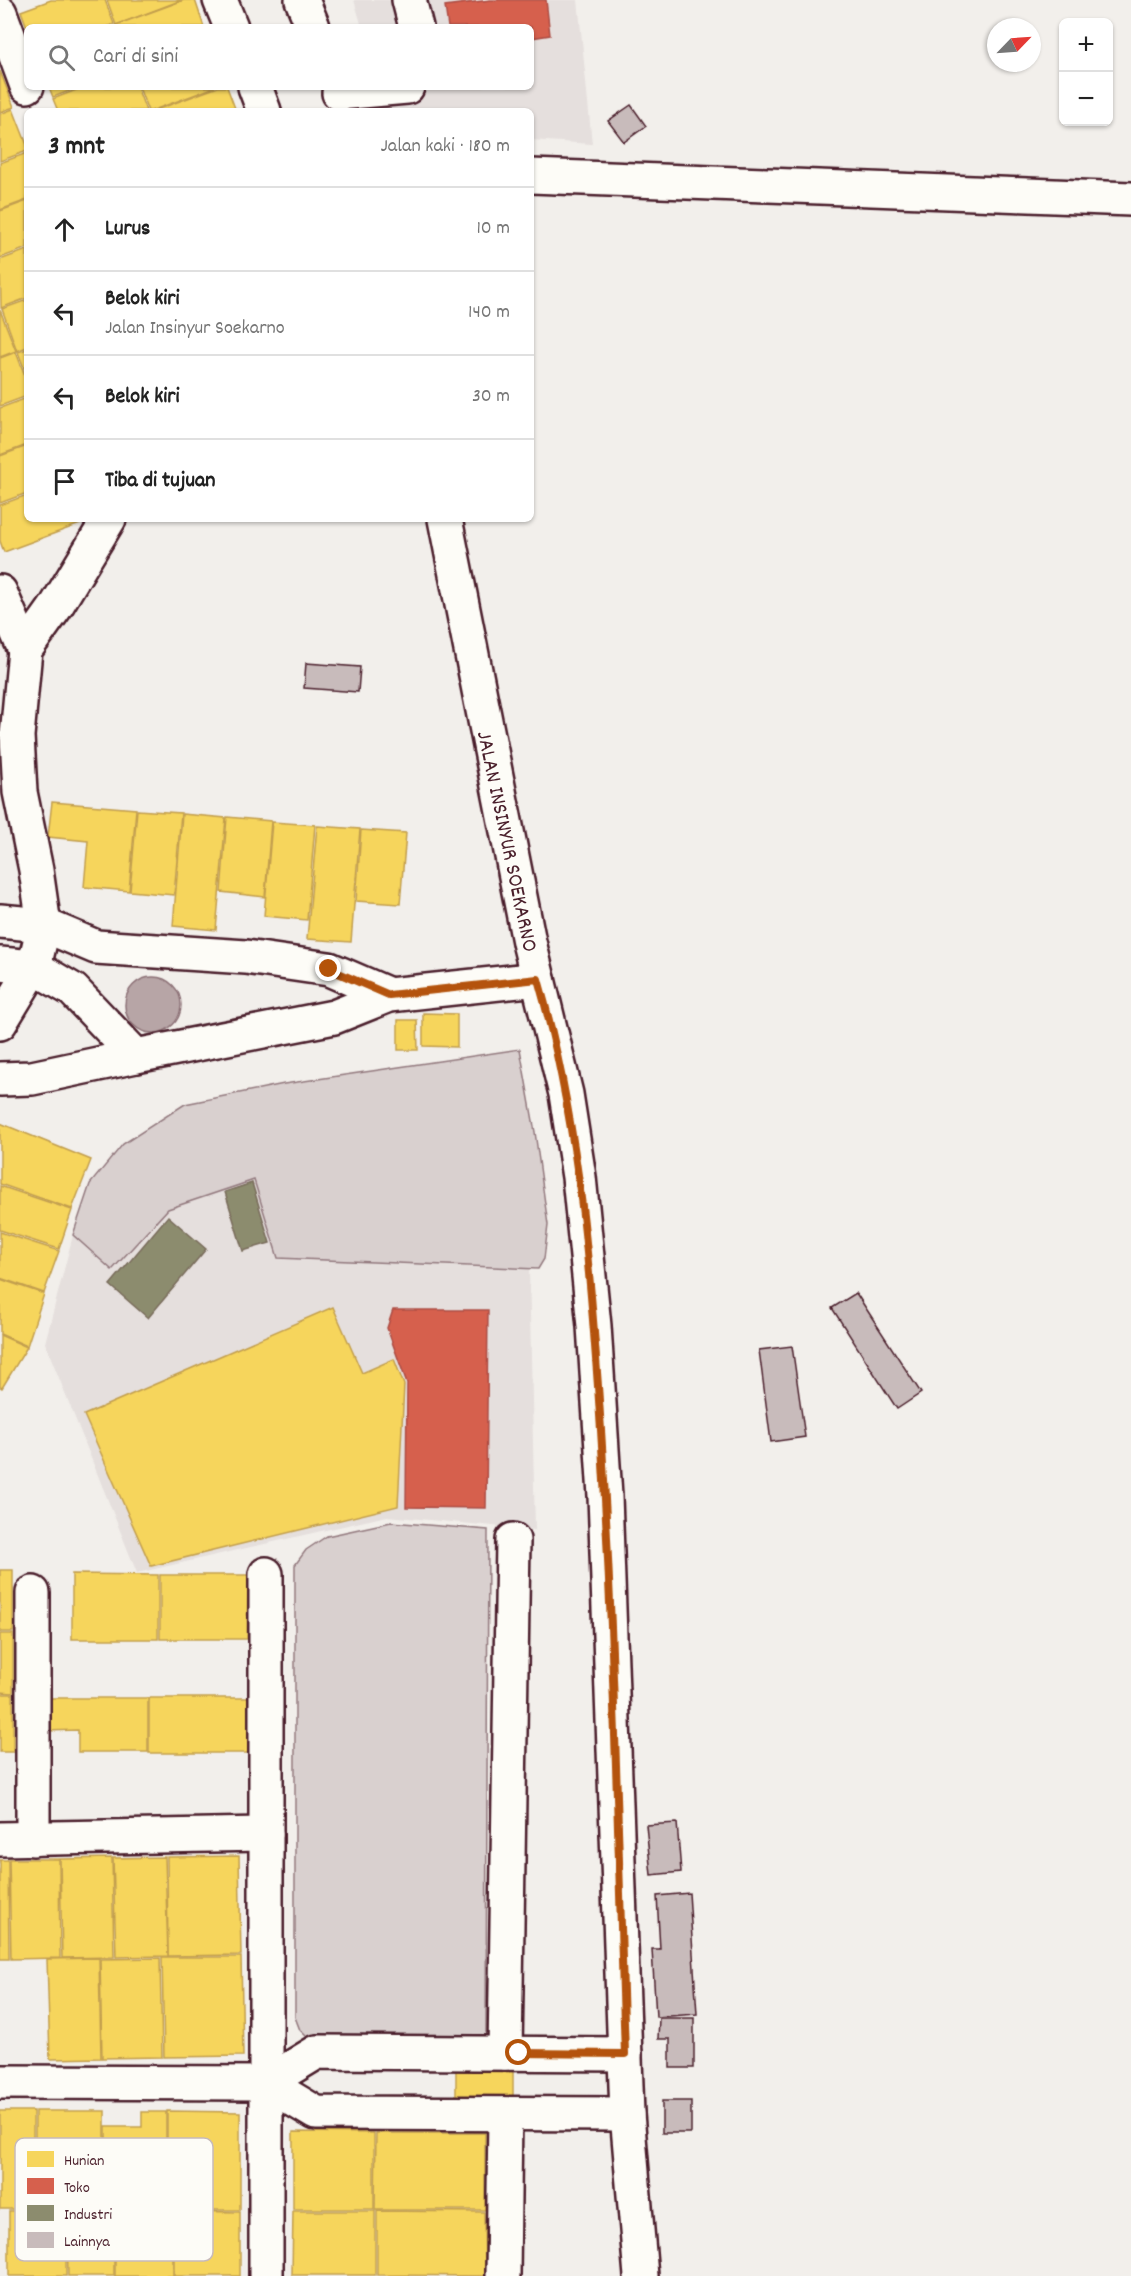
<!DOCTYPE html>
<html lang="id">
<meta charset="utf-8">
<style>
body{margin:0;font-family:Dekko,sans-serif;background:#f2f2f2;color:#222}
.controls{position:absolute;right:18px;top:18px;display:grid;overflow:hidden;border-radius:9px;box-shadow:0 2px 4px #0004}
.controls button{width:54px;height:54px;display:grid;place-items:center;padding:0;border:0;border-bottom:2px solid #e0e0e0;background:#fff;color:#222;font:30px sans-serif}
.compass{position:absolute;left:987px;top:18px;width:54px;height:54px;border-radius:50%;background:#fff;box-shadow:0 2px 4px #0004;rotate:65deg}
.stop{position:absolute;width:18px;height:18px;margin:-14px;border:4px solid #b45309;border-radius:50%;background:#fff}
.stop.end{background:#b45309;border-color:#fff;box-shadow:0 2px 6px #0008}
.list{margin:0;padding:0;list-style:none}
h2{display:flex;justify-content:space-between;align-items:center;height:78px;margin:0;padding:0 24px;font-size:26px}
h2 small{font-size:20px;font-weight:400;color:#767676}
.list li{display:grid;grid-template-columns:39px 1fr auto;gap:18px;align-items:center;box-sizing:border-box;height:84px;padding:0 24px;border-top:2px solid #e0e0e0}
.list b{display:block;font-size:22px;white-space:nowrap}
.list p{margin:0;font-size:20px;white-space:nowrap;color:#767676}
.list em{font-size:20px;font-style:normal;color:#767676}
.icon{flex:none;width:33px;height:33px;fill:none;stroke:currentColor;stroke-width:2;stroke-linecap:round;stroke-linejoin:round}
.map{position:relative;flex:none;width:1131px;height:2276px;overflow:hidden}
.search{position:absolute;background:#fff;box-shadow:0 2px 4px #0004;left:24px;top:24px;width:510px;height:66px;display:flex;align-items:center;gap:15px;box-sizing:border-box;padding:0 21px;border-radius:9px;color:#767676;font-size:22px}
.panel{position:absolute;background:#fff;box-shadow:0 2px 4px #0004;left:24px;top:108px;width:510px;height:414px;border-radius:9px}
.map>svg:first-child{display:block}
.built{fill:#e5dfdd}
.green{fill:#d9d0cf;stroke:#92787d;stroke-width:1.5}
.water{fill:#b7a5a6;stroke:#8b6f75;stroke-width:1.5}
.homes{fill:#f6d55c;stroke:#c29e4d;stroke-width:1.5}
.shops{fill:#d6604d;stroke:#ac4c43;stroke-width:1.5}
.industry{fill:#8c8c6e;stroke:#786b5a;stroke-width:1.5}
.building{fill:#c8bbbb;stroke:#4a1f2b;stroke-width:1.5}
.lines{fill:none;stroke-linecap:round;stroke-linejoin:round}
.minor-casing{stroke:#4a1f2b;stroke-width:38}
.minor{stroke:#fdfcf7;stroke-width:33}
.route{stroke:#b45309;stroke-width:8}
.labels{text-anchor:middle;stroke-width:6;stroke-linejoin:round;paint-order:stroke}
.street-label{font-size:22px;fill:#4a1f2b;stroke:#fdfcf7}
.key{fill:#fdfcf7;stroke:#c7baba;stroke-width:1.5}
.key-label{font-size:16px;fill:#4a1f2b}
</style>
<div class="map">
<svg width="1131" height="2276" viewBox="0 0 1131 2276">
<rect width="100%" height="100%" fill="#f2efeb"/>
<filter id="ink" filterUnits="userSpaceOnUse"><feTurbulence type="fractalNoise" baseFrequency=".0167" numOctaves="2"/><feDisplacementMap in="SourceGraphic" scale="12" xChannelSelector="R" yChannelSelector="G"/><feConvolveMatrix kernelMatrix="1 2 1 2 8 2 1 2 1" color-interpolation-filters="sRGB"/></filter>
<g filter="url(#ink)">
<g class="built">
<polygon points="354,0 578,0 592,144 531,140 531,111 387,111 380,87 531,87 531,27 362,27"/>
<polygon points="254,1180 279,1258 529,1269 535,1530 387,1516 137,1573 45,1343 73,1235 112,1270 168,1209"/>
</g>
<g class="green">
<polygon points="520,1049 535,1132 548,1225 544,1259 538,1269 278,1258 254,1180 168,1209 112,1270 73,1235 90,1184 123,1144 185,1104 284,1084"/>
<polygon points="391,1522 488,1530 486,2036 308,2038 300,2030 295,2017 295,1565 306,1550 327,1536"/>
</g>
<circle class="water" cx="153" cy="1005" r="28"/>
<g class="homes">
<polygon points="51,0 105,0 114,24 107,27 27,27 21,11"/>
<polygon points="107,0 182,0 116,25"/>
<polygon points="184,0 195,0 204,27 117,27 116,25"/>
<polygon points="0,71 14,107 0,112"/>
<polygon points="49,87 80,87 53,97"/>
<polygon points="84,87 137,87 146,111 58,111 53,99"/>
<polygon points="139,87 215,87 151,111 148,111"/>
<polygon points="218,87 227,87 236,111 153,111"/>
<polygon points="13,109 27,145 27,151 0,161 0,114"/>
<polygon points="27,153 27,200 0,210 0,163"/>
<polygon points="27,201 27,248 0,258 0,211"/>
<polygon points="27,250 27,298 1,308 0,260"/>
<polygon points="27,300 27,347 17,351 2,309"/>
<polygon points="0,310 16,351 0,357"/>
<polygon points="27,349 27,376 18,352"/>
<polygon points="16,352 27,381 27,396 0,406 0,358"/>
<polygon points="27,398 27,445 0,455 0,408"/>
<polygon points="27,446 27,493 0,503 0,456"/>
<polygon points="27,495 27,519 78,519 80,524 4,552 0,541 0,505"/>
<polygon points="52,802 136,809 129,891 84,887 88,841 48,837"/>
<polygon points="137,810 181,813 174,895 130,891"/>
<polygon points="182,814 226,818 216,930 173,926"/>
<polygon points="227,817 271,821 265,897 221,892"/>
<polygon points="272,822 315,825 307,920 264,916"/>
<polygon points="317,826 360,829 351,942 307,939"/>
<polygon points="361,830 406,833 400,904 356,901"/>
<polygon points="423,1013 457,1014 457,1047 423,1046"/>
<polygon points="398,1020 417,1020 418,1050 398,1050"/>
<polygon points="0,1123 91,1160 72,1209 0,1184"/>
<polygon points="0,1186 72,1210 59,1249 0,1230"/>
<polygon points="0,1232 59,1251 44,1293 0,1278"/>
<polygon points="0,1279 44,1294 27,1346 0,1334"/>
<polygon points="333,1307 362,1373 394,1359 404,1385 398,1506 151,1566 84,1415"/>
<polygon points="0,1335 27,1347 2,1388 0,1387"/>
<rect x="0" y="1570" width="13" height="62"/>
<polygon points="72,1574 158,1575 158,1639 72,1639"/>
<polygon points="160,1575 248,1575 247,1639 160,1639"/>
<polygon points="0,1634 13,1634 13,1693 0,1692"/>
<rect x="0" y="1694" width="13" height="58"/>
<polygon points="45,1698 148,1698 148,1752 78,1752 78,1730 46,1731"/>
<rect x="149" y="1698" width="99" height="55"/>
<polygon points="239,1856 241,1955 168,1956 167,1857"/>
<polygon points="165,1857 168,1956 116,1957 113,1858"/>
<polygon points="112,1858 114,1957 62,1958 60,1859"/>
<polygon points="9,1859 59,1859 60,1958 11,1959"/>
<polygon points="0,1860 8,1860 9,1959 0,1959"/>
<polygon points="162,1957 241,1957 243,2056 164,2057"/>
<polygon points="99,1958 101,2058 50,2059 47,1959"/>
<polygon points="160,1958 162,2057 102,2058 100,1959"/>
<polygon points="513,2068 513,2098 456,2099 456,2069"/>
<rect x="0" y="2111" width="33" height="98"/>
<polygon points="35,2111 105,2111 105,2210 35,2209"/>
<polygon points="167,2111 240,2112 240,2210 167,2210"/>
<polygon points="142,2112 166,2112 166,2210 106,2210 106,2127 142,2127"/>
<polygon points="293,2132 374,2133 374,2209 293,2209"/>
<polygon points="376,2133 485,2133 485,2210 375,2210"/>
<rect x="9" y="2211" width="57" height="65"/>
<polygon points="67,2211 114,2211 114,2276 68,2276"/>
<rect x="115" y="2211" width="58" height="65"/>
<polygon points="174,2211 240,2212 240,2276 174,2276"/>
<polygon points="293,2211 375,2211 375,2275 292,2275"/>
<polygon points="377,2211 484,2212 485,2276 377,2275"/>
</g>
<g class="shops">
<polygon points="490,0 546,0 550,35 531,38 531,27 448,27 445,6"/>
<polygon points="393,1310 488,1310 486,1508 406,1507 407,1383 387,1328"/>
</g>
<g class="industry">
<polygon points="252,1183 270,1243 243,1251 225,1192"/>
<polygon points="168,1216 206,1249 148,1318 110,1285"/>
</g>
<g class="building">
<polygon points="631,105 646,126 624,142 608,121"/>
<polygon points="306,663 360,667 358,692 304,688"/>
<polygon points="856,1293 921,1393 897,1409 832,1308"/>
<polygon points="792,1346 805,1437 771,1442 759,1350"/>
<polygon points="677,1823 681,1872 651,1875 646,1825"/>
<polygon points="689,1893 697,2014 656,2017 652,1949 660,1949 657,1896"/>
<polygon points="659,2018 694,2018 694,2068 670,2068 670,2039 658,2039"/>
<rect x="662" y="2101" width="29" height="32"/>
</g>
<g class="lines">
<g class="minor-casing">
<g id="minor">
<polyline points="220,0 231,27"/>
<polyline points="302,0 313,27"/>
<polyline points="409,0 416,27"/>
<polyline points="0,13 27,86"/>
<polyline points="255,87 264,111"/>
<polyline points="339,93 407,87"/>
<polyline points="531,176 1131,199"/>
<polyline points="445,519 529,942 566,1094 579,1177 594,1326 605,1496 627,2114 641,2276"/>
<polyline points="0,592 25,650"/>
<polyline points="0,921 44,925 96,947 246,957 329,969 389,995"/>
<polyline points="0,964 34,967 73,990 136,1056 334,1017 389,995 538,979"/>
<polyline points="0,1023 34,967 44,925 36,870 20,792 17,736 25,650 55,608 109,519"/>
<polyline points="0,1079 32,1078 136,1056"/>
<polyline points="266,1574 266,2276"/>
<polyline points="33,1593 33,1839"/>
<polyline points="0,1839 266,1834"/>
<polyline points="505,2053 513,1540"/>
<polyline points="0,2082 266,2083 316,2113 627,2114"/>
<polyline points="266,2083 317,2052 625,2054"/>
<polyline points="503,2276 505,2114"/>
</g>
</g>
<use href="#minor" class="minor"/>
</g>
</g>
<g class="lines" filter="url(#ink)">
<path class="route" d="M329 969 389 995 538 979C580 1125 591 1278 601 1430 614 1637 618 1846 625 2054L519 2053"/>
</g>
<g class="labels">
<g class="street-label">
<text transform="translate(509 841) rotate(78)" y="8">JALAN INSINYUR SOEKARNO</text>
</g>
</g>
<rect x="15" y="2138" width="198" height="123" rx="9" class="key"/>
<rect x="27" y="2151" width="27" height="16" fill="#f6d55c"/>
<rect x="27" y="2178" width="27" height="16" fill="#d6604d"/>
<rect x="27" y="2205" width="27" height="16" fill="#8c8c6e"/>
<rect x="27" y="2232" width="27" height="16" fill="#c8bbbb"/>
<g class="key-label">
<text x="64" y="2165">Hunian</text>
<text x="64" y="2192">Toko</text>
<text x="64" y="2219">Industri</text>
<text x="64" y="2246">Lainnya</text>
</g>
</svg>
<div class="controls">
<button>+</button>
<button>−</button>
</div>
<svg class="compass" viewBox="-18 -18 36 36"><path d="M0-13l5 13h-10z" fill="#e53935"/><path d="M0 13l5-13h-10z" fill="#767676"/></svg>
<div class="stop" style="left:519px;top:2053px"></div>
<div class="stop end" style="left:329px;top:969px"></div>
<div class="search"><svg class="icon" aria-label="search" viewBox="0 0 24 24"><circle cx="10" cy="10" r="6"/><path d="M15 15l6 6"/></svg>Cari di sini</div>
<section class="panel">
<h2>3 mnt<small>Jalan kaki · 180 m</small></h2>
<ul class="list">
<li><svg class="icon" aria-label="ahead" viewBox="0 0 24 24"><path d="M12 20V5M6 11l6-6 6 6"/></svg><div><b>Lurus</b></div><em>10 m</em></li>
<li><svg class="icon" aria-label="left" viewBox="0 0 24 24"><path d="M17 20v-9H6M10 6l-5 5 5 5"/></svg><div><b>Belok kiri</b><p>Jalan Insinyur Soekarno</p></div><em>140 m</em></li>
<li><svg class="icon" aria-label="left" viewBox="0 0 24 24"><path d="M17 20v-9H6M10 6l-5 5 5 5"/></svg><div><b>Belok kiri</b></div><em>30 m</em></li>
<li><svg class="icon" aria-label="arrive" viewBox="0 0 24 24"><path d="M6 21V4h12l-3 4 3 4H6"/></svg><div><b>Tiba di tujuan</b></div></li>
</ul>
</section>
</div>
